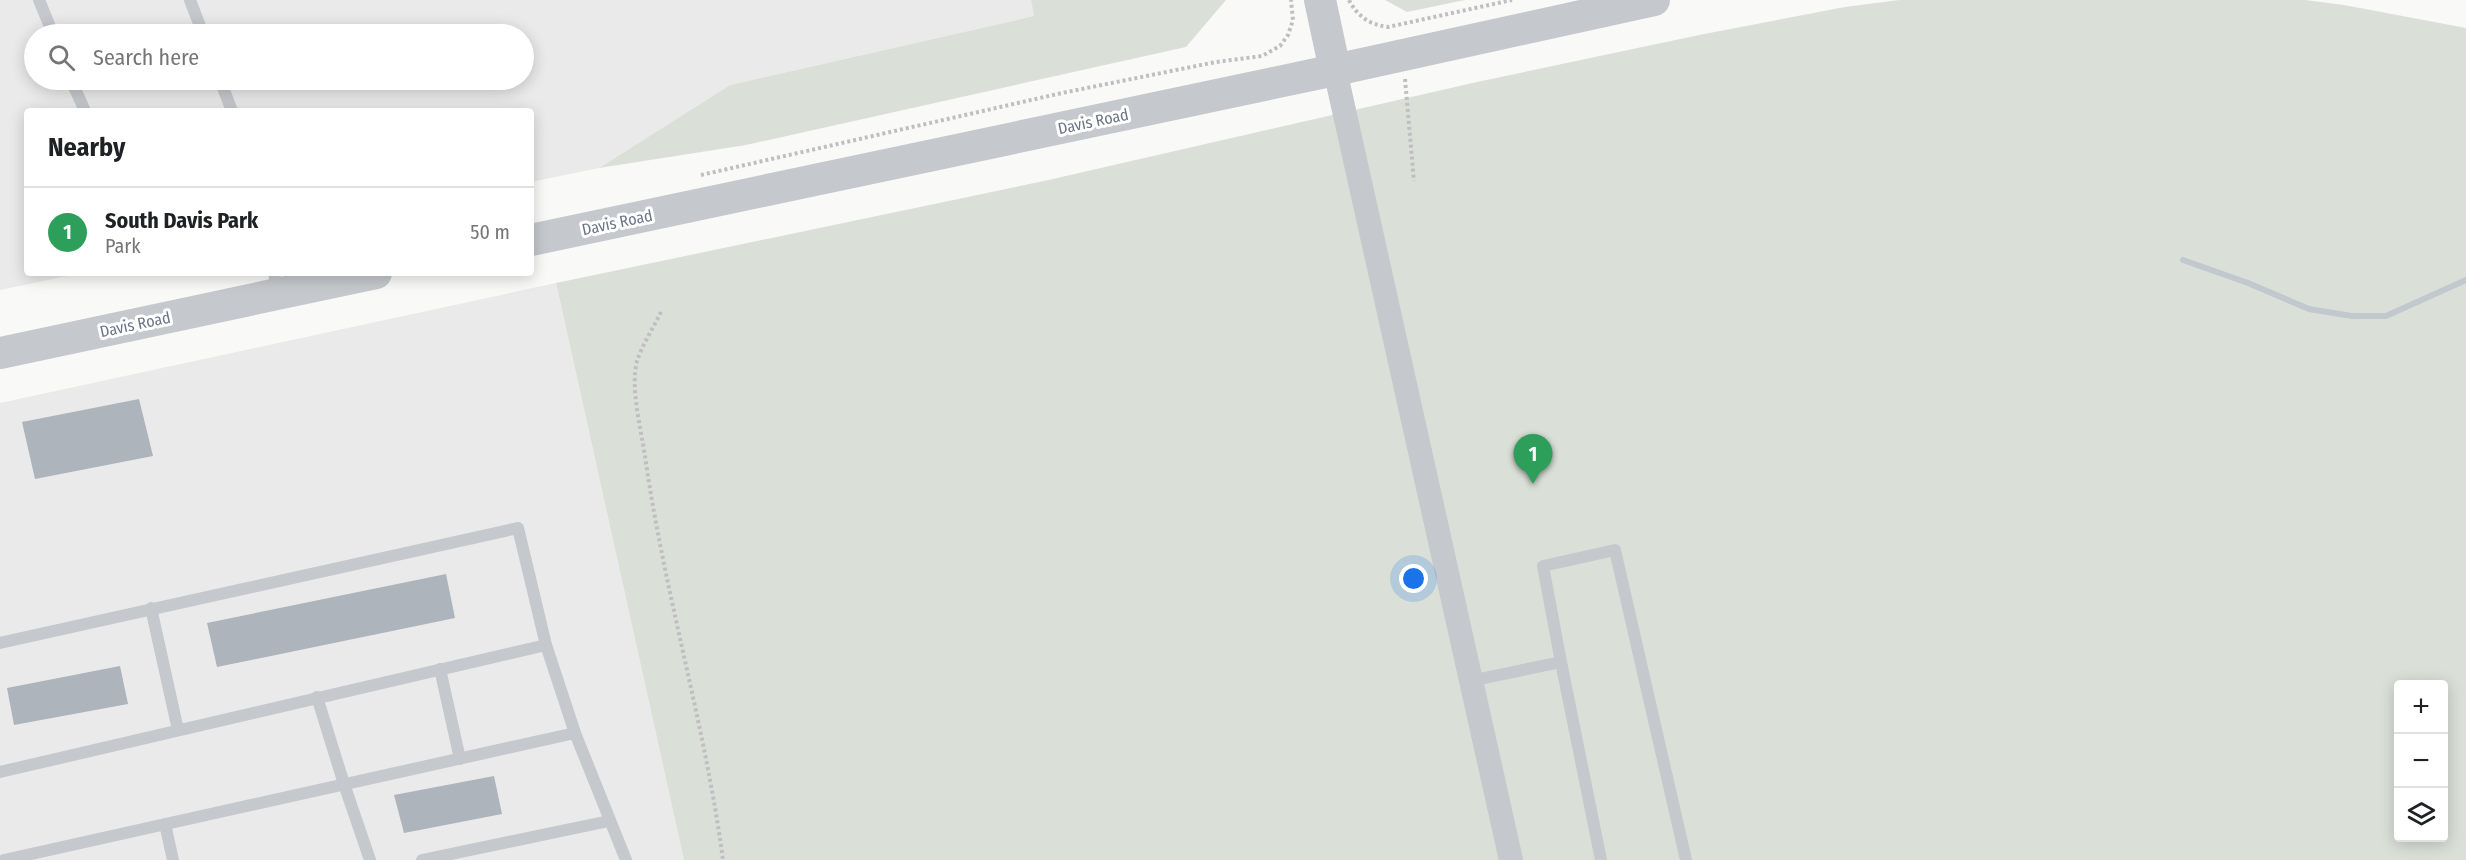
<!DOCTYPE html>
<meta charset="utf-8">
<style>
body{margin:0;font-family:"Fira Sans Condensed",sans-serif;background:#f6f6f6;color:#202124}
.controls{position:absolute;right:18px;bottom:18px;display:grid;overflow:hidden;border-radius:6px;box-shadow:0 3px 15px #0003}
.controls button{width:54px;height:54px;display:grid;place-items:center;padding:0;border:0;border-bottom:2px solid #e0e0e0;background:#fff;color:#202124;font:30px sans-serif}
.you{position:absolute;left:1414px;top:579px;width:21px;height:21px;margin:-15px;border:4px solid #fff;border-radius:50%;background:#1a73e8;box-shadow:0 0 0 9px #1a73e833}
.badge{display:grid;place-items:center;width:39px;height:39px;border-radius:50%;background:#da7736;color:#fff;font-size:20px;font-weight:700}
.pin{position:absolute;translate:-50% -50px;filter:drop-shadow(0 2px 3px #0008)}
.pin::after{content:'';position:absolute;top:32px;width:21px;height:18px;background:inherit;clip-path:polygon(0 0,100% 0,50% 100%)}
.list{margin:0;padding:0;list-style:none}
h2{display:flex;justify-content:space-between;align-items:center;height:78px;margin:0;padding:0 24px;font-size:26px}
h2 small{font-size:20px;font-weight:400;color:#757577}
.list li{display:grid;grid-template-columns:39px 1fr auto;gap:18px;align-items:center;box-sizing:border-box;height:90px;padding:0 24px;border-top:2px solid #e0e0e0}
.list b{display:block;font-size:22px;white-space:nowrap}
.list p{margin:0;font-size:20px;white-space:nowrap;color:#757577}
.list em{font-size:20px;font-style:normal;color:#757577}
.icon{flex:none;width:33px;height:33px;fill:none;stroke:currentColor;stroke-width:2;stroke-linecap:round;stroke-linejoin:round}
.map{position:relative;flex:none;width:2466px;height:860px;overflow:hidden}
.search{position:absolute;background:#fff;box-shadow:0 3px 15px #0003;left:24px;top:24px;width:510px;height:66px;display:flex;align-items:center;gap:15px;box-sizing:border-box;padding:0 21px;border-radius:33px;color:#757577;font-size:22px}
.panel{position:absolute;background:#fff;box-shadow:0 3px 15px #0003;left:24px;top:108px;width:510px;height:168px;border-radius:6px}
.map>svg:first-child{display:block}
.built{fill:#eaeaea;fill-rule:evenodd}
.green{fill:#dae0d8;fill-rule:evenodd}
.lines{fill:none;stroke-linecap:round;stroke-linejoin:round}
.stream{stroke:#c1c8ce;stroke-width:6}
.building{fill:#aeb4bb}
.path{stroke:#bdbfc2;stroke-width:4;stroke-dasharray:3 3;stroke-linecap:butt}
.service{stroke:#c5c8cc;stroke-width:12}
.minor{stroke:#c5c8cc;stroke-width:24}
.tertiary{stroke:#c5c8cc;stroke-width:32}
.labels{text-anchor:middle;stroke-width:6;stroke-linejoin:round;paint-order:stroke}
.street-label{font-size:16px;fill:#6a7586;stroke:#fff}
</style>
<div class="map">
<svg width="2466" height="860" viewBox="0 0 2466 860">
<rect width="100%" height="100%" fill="#f9f9f7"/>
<g class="built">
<path d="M0 0H1031L1034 16 730 85 599 168 531 182V111H27V273H82L0 290ZM34 34H524V80H34Z"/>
<polygon points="556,283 684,860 0,860 0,403"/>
</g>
<g class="green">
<polygon points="1031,0 1226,0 1186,47 746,145 599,168 730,85 1034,16"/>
<polygon points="1385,0 1465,0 1407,12"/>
<path d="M1899 0H2305L2344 5 2466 28V860H684L556 283 1044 181 1477 82 1704 34 1845 7ZM2398 684H2444V838H2398Z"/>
</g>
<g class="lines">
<polyline class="stream" points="2183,260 2248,283 2309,309 2352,316 2386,316 2466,280"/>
</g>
<g class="building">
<polygon points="139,399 153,456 35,479 22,422"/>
<polygon points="446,574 455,618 217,667 207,623"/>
<polygon points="120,666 128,704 14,725 7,688"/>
<polygon points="494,776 502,814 404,833 394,795"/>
</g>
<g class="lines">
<g class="path">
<path d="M1349 0C1357 16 1370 25 1388 27L1512 0"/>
<polyline points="1405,79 1414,181"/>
<polyline points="701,175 1062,93 1216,62 1262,56 1280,46 1288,35 1293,20 1291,0"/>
<path d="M661 312C654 327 642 345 637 361 630 388 641 429 645 456 664 592 705 724 723 860"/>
</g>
<g class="service">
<polyline points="39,0 53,34"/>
<polyline points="190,0 203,34"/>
<polyline points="71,80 85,111"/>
<polyline points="220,80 232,111"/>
<polyline points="274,273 278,293"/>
<polyline points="151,608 178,730"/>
<polyline points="0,643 518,528 546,645 575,733 626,860"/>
<polyline points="1561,662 1543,566 1615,550 1686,860"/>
<polyline points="440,669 460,759"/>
<polyline points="1470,681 1561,662 1601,860"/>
<polyline points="317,697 344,784 370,860"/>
<polyline points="0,772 546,645"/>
<polyline points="165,824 173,860"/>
<polyline points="4,860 575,733"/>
<polyline points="422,860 609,821"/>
</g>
<polyline class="minor" points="1335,70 1511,860"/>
<g class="tertiary">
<polyline points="1320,0 1335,70"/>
<polyline points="531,240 1335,70 1654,0"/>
<polyline points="0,353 376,273"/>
</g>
</g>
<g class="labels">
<g class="street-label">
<text transform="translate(1093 121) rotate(-12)" y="6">Davis Road</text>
<text transform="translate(617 222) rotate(-12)" y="6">Davis Road</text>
<text transform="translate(135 324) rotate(-12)" y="6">Davis Road</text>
</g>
</g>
</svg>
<div class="controls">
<button>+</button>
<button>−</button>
<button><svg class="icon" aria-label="layers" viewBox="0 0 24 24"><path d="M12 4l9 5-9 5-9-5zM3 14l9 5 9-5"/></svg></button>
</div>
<div class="you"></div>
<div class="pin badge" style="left:1533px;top:484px;background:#2e9e5b">1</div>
<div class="search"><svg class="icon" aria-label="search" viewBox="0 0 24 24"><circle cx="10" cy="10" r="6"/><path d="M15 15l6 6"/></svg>Search here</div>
<section class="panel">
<h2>Nearby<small></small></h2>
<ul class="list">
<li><span class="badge" style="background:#2e9e5b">1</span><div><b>South Davis Park</b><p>Park</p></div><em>50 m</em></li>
</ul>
</section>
</div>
